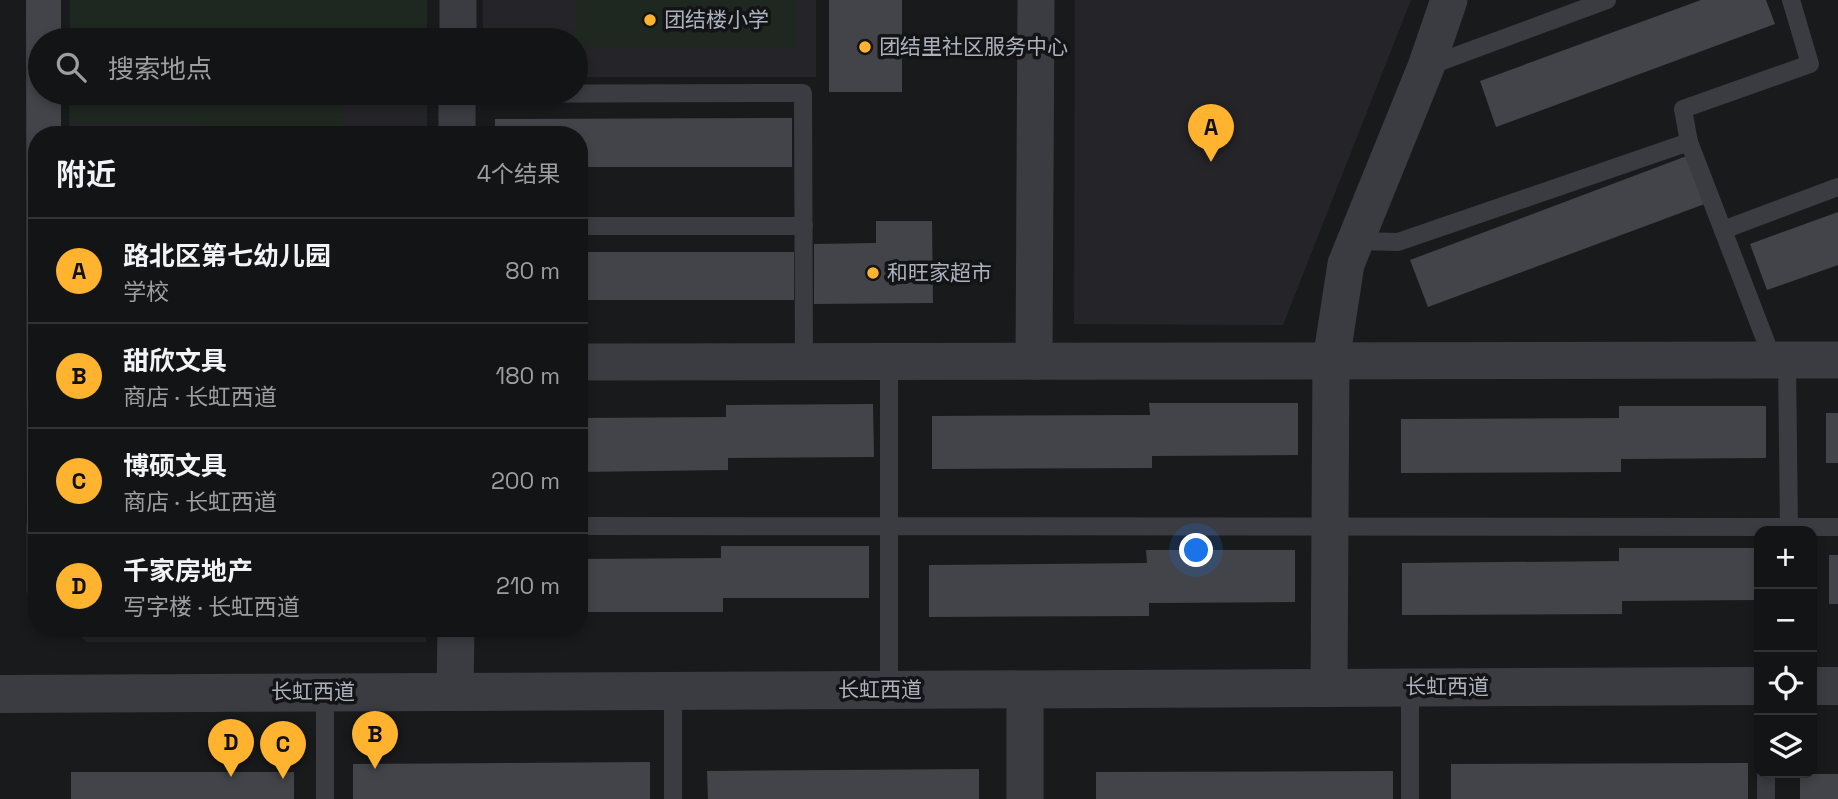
<!DOCTYPE html>
<html lang="zh">
<meta charset="utf-8">
<style>
body{margin:0;font-family:"Space Grotesk","Noto Sans SC",sans-serif;background:#202122;color:#f1f3f6}
.controls{position:absolute;right:21px;bottom:21px;display:grid;overflow:hidden;border-radius:14px;box-shadow:0 4px 10px #0003}
.controls button{width:63px;height:63px;display:grid;place-items:center;padding:0;border:0;border-bottom:2px solid #323334;background:#131415;color:#f1f3f6;font:35px sans-serif}
.you{position:absolute;left:1197px;top:551px;width:24px;height:24px;margin:-18px;border:5px solid #fff;border-radius:50%;background:#1a73e8;box-shadow:0 0 0 10px #1a73e833}
.badge{display:grid;place-items:center;width:46px;height:46px;border-radius:50%;background:#ffb32f;color:#111;font-size:23px;font-weight:700}
.pin{position:absolute;translate:-50% -58px;filter:drop-shadow(0 2px 4px #0008)}
.pin::after{content:'';position:absolute;top:37px;width:24px;height:21px;background:inherit;clip-path:polygon(0 0,100% 0,50% 100%)}
.list{margin:0;padding:0;list-style:none}
h2{display:flex;justify-content:space-between;align-items:center;height:91px;margin:0;padding:0 28px;font-size:30px}
h2 small{font-size:23px;font-weight:400;color:#9d9ea0}
.list li{display:grid;grid-template-columns:46px 1fr auto;gap:21px;align-items:center;box-sizing:border-box;height:105px;padding:0 28px;border-top:2px solid #323334}
.list b{display:block;font-size:26px;white-space:nowrap}
.list p{margin:0;font-size:23px;white-space:nowrap;color:#9d9ea0}
.list em{font-size:23px;font-style:normal;color:#9d9ea0}
.icon{flex:none;width:38px;height:38px;fill:none;stroke:currentColor;stroke-width:2;stroke-linecap:round;stroke-linejoin:round}
.map{position:relative;flex:none;width:1838px;height:799px;overflow:hidden}
.search{position:absolute;background:#131415;box-shadow:0 4px 10px #0003;left:28px;top:28px;width:560px;height:77px;display:flex;align-items:center;gap:18px;box-sizing:border-box;padding:0 24px;border-radius:38px;color:#9d9ea0;font-size:26px}
.panel{position:absolute;background:#131415;box-shadow:0 4px 10px #0003;left:28px;top:126px;width:560px;height:511px;border-radius:28px}
.map>svg:first-child{display:block}
.built{fill:#252529}
.green{fill:#1f2820}
.building{fill:#434449}
.lines{fill:none;stroke-linecap:round;stroke-linejoin:round}
.service{stroke:#3a3c42;stroke-width:18}
.minor{stroke:#3a3c42;stroke-width:37}
.tertiary{stroke:#3a3c42;stroke-width:38}
.poi-dot{fill:#ffb32f;stroke:#141417;stroke-width:2.5}
.labels{text-anchor:middle;stroke-width:7;stroke-linejoin:round;paint-order:stroke}
.poi-label{font-size:21px;fill:#abb1bd;stroke:#141417;text-anchor:start}
.street-label{font-size:21px;fill:#abb1bd;stroke:#141417}
</style>
<div class="map">
<svg width="1838" height="799" viewBox="0 0 1838 799">
<rect width="100%" height="100%" fill="#191a1c"/>
<g class="built">
<polygon points="483,0 816,0 816,77 576,77 576,40 483,40"/>
<polygon points="1075,0 1411,0 1283,325 1074,324"/>
<polygon points="70,93 427,93 427,135 69,135"/>
<polygon points="26,523 37,523 37,600 26,592"/>
<polygon points="71,628 426,628 426,642 87,642"/>
</g>
<g class="green">
<rect x="70" y="0" width="357" height="40"/>
<rect x="576" y="0" width="222" height="47"/>
<polygon points="70,93 427,93 427,103 343,102 343,135 208,135 207,124 69,123"/>
</g>
<g class="building">
<polygon points="26,0 61,0 61,40 40,40 40,93 61,93 61,135 37,135 37,533 27,533"/>
<rect x="829" y="0" width="73" height="92"/>
<polygon points="1701,0 1766,0 1775,24 1496,127 1480,81"/>
<polygon points="792,118 792,167 579,167 579,135 495,135 495,119"/>
<polygon points="1692,154 1710,202 1428,307 1410,260"/>
<polygon points="1838,212 1838,265 1767,290 1750,244"/>
<polygon points="876,221 932,221 933,303 814,304 814,244 876,243"/>
<rect x="579" y="252" width="215" height="48"/>
<polygon points="1149,403 1298,403 1298,455 1152,456 1152,468 932,469 932,416 1150,415"/>
<polygon points="873,404 874,457 728,458 728,470 579,472 579,418 726,417 726,405"/>
<polygon points="1619,406 1766,406 1766,458 1621,459 1621,472 1401,473 1401,419 1619,418"/>
<rect x="1826" y="413" width="12" height="50"/>
<polygon points="721,546 869,546 869,598 723,598 723,612 579,612 579,559 721,558"/>
<polygon points="1619,548 1759,548 1759,600 1622,601 1622,614 1402,615 1402,563 1619,561"/>
<polygon points="1146,550 1295,550 1295,602 1149,603 1149,616 929,617 929,565 1147,563"/>
<rect x="1829" y="555" width="9" height="49"/>
<polygon points="650,762 650,799 353,799 353,764"/>
<polygon points="1748,763 1748,799 1451,799 1451,764"/>
<polygon points="979,769 979,799 708,799 707,771"/>
<polygon points="1393,771 1393,799 1096,799 1096,772"/>
<rect x="71" y="772" width="223" height="27"/>
<rect x="1800" y="774" width="38" height="25"/>
</g>
<g class="lines">
<g class="service">
<polyline points="1426,67 1607,0"/>
<polyline points="457,94 803,93 804,361"/>
<polyline points="579,226 804,226"/>
<polyline points="1723,230 1838,187"/>
<polyline points="1356,241 1398,242 1689,142"/>
<polyline points="1773,360 1689,142 1683,109 1810,64 1791,0"/>
<polyline points="1787,360 1789,531"/>
<polyline points="889,361 889,690"/>
<polyline points="579,526 1838,527"/>
<polyline points="1410,687 1410,799"/>
<polyline points="673,691 673,799"/>
<polyline points="325,692 325,799"/>
<polyline points="1766,773 1766,799"/>
</g>
<g class="minor">
<polyline points="458,40 458,0"/>
<polyline points="457,135 457,93"/>
<polyline points="1034,361 1036,0"/>
<polyline points="579,362 1838,360"/>
<polyline points="1329,688 1331,361 1346,264 1426,67 1449,0"/>
<polyline points="1025,690 1025,799"/>
<polyline points="455,692 456,628"/>
</g>
<g class="tertiary">
<polyline points="1812,686 1838,686"/>
<polyline points="0,694 1759,686"/>
</g>
</g>
<g class="poi-dot">
<circle cx="650" cy="20" r="7"/>
<circle cx="865" cy="47" r="7"/>
<circle cx="873" cy="273" r="7"/>
</g>
<g class="labels">
<g class="poi-label">
<text x="664" y="27">团结楼小学</text>
<text x="879" y="54">团结里社区服务中心</text>
<text x="887" y="280">和旺家超市</text>
</g>
<g class="street-label">
<text x="1447" y="694">长虹西道</text>
<text x="880" y="697">长虹西道</text>
<text x="313" y="699">长虹西道</text>
</g>
</g>
</svg>
<div class="controls">
<button>+</button>
<button>−</button>
<button><svg class="icon" aria-label="locate" viewBox="0 0 24 24"><circle cx="12" cy="12" r="6"/><path d="M12 2v4M12 18v4M2 12h4M18 12h4"/></svg></button>
<button><svg class="icon" aria-label="layers" viewBox="0 0 24 24"><path d="M12 4l9 5-9 5-9-5zM3 14l9 5 9-5"/></svg></button>
</div>
<div class="you"></div>
<div class="pin badge" style="left:1211px;top:162px">A</div>
<div class="pin badge" style="left:375px;top:769px">B</div>
<div class="pin badge" style="left:283px;top:779px">C</div>
<div class="pin badge" style="left:231px;top:777px">D</div>
<div class="search"><svg class="icon" aria-label="search" viewBox="0 0 24 24"><circle cx="10" cy="10" r="6"/><path d="M15 15l6 6"/></svg>搜索地点</div>
<section class="panel">
<h2>附近<small>4个结果</small></h2>
<ul class="list">
<li><span class="badge">A</span><div><b>路北区第七幼儿园</b><p>学校</p></div><em>80 m</em></li>
<li><span class="badge">B</span><div><b>甜欣文具</b><p>商店 · 长虹西道</p></div><em>180 m</em></li>
<li><span class="badge">C</span><div><b>博硕文具</b><p>商店 · 长虹西道</p></div><em>200 m</em></li>
<li><span class="badge">D</span><div><b>千家房地产</b><p>写字楼 · 长虹西道</p></div><em>210 m</em></li>
</ul>
</section>
</div>
